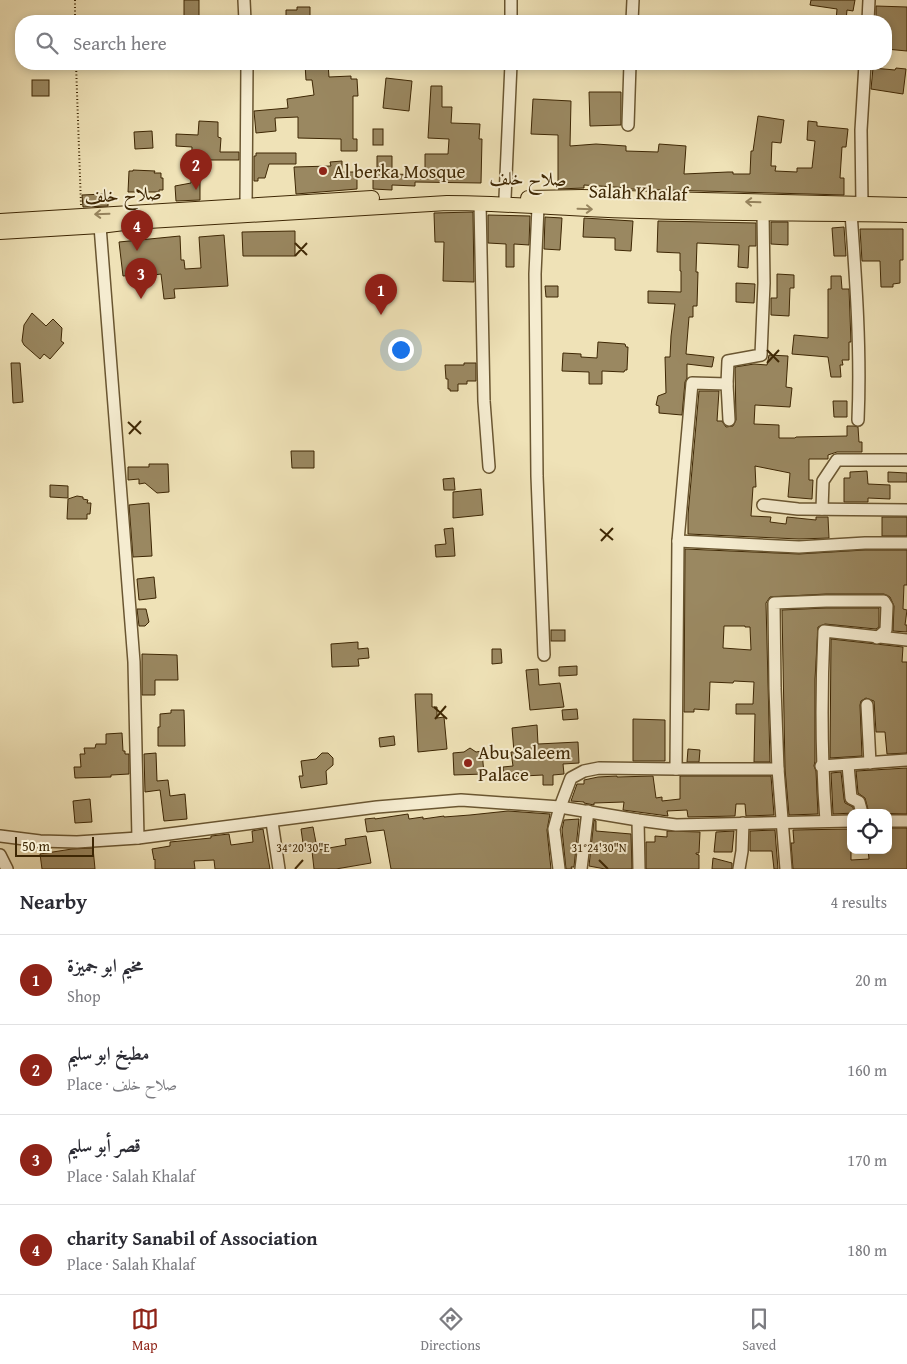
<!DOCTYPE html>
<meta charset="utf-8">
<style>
body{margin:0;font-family:"Gentium Book Plus",Amiri,serif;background:#f7f7f7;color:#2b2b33}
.controls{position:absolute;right:15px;bottom:15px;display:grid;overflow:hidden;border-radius:10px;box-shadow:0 2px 8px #0003}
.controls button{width:45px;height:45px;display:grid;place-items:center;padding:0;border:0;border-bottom:1px solid #e1e1e2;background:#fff;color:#2b2b33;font:25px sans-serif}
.scale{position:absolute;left:15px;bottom:12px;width:79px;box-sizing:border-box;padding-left:5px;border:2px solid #3e2704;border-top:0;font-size:14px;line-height:18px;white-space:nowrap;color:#3e2704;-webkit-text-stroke:4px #f5ecd0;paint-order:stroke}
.you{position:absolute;left:400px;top:349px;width:18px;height:18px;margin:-12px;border:4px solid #fff;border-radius:50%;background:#1a73e8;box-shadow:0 0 0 8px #1a73e833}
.badge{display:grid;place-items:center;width:32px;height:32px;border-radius:50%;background:#8f2418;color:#fff;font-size:16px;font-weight:700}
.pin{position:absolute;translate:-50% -41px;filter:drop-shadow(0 1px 2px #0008)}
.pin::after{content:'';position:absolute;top:26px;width:18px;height:15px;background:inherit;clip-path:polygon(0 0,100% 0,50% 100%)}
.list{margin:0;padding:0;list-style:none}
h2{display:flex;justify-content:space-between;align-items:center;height:65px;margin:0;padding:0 20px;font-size:21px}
h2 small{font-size:16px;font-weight:400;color:#7c7c81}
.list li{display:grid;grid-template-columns:32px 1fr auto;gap:15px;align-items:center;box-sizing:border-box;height:90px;padding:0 20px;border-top:1px solid #e1e1e2}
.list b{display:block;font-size:19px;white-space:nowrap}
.list p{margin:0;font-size:16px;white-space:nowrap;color:#7c7c81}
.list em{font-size:16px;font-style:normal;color:#7c7c81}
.icon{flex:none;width:28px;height:28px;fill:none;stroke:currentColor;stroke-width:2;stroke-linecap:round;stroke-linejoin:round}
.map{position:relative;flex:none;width:907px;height:869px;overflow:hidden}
.search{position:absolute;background:#fff;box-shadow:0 2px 8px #0003;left:15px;right:15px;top:15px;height:55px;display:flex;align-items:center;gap:12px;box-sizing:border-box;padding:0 18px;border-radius:20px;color:#7c7c81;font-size:19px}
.sheet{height:425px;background:#fff}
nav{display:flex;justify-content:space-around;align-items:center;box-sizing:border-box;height:70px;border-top:1px solid #e1e1e2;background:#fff;font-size:14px;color:#7c7c81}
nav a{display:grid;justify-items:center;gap:2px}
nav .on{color:#8f2418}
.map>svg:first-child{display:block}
.building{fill:#9a8861;stroke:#3e2704;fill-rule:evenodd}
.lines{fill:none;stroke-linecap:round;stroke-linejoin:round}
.minor-casing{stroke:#6a5631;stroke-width:14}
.major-casing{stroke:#3e2704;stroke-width:16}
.path{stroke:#3e2704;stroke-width:2;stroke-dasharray:1 2.5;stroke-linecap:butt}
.minor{stroke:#f5ecd0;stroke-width:11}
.major{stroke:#efe2b7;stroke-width:14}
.oneway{stroke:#96845e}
.ticks{fill:none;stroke:#3e2704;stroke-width:2}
.poi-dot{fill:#8f2418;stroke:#f5ecd0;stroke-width:2}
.labels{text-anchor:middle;stroke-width:4;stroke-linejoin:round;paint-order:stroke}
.poi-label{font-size:19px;fill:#3e2704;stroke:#f5ecd0;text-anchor:start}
.street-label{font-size:19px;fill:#3e2704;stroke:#f5ecd0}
.ticks-label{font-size:12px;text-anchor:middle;fill:#3e2704;stroke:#f5ecd0;stroke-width:4;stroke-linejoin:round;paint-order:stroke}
</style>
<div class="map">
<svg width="907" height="869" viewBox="0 0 907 869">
<rect width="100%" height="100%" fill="#efe2b7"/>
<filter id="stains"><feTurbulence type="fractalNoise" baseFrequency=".004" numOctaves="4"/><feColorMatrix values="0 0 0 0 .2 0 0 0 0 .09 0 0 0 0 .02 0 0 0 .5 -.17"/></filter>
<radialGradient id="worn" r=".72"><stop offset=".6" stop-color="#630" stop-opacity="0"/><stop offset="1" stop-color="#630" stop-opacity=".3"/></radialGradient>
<g class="building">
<rect x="184" y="0" width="15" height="21"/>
<polygon points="811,0 855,0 853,11 847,10 846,21 836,21 837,9 810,5"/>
<polygon points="876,6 907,7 907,51 886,49 886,21 876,21"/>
<polygon points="297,7 310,7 310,21 286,21 286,10 297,10"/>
<polygon points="305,64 328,64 329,77 351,76 351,79 357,79 358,96 353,96 353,139 357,139 357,151 341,151 341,139 298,138 298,117 275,118 276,131 256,133 254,111 288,108 287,99 314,95 312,80 306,80"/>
<polygon points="873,68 895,70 896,68 906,69 903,94 871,89"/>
<polygon points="386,78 412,81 409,111 383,108"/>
<rect x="32" y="80" width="17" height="16"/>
<polygon points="431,86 442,86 442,107 452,107 451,123 480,124 479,139 482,139 481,183 415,182 415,186 392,185 392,190 373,189 373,171 377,171 377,156 392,156 392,174 425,175 425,154 448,154 449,139 428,138"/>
<polygon points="589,92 621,92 621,125 590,126"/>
<polygon points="533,99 571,101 570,146 596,144 626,146 626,151 658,152 659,144 686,146 684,174 728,172 733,172 733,174 750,174 751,151 753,151 758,116 784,120 781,143 772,142 771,166 776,166 775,171 797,172 797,168 812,168 815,141 807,140 808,121 817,122 817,126 848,129 846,147 842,147 840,178 844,178 844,195 629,189 629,188 584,185 584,188 558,189 558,135 531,134"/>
<polygon points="199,121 218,122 218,137 221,138 220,152 239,152 239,160 206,160 206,176 200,176 200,200 176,201 175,186 191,183 192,147 176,146 176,134 198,135"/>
<rect x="373" y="129" width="10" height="16"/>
<polygon points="152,131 153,148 135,149 134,132"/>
<polygon points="256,153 296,153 296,164 269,164 265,178 258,178 258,181 254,181 254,156 256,156"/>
<polygon points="342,161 342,172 357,172 357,189 296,194 294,167 331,166 330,162"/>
<polygon points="133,170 155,171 154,173 161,173 161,178 163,178 163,190 159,190 159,192 128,192 129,171 133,171"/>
<polygon points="104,194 105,198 108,198 108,206 83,207 82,195"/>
<polygon points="473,212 474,282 443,281 444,242 435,242 434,213"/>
<polygon points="488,215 530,216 529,245 514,244 514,267 506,267 506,244 488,243"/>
<polygon points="545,217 562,218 560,250 544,249"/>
<polygon points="584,218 633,221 631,251 615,250 615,238 583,237"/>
<polygon points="658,221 756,223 756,246 749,246 748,268 738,267 739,245 697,243 696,272 698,272 697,306 693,306 693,317 689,317 686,354 714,357 712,367 687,364 687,378 685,382 682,415 659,413 659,406 656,405 658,396 666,393 665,357 670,357 671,336 675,304 648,303 648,291 681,292 681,271 680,271 680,253 657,252"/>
<polygon points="771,222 788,222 788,245 771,244"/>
<polygon points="844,227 846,256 834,256 832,228"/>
<polygon points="860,229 903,229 903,260 900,260 900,283 893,284 893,287 881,287 880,261 862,261"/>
<polygon points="295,231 295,256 243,256 242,232"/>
<polygon points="224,235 228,286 174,289 175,298 164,299 161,274 147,276 146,274 123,276 119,242 180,236 181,260 184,260 185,269 201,268 199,237"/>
<polygon points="777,274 794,275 794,288 790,288 789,316 771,315 771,298 777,298"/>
<polygon points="831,276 841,276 842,289 849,289 851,342 849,342 849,360 842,360 843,365 840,365 841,377 831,377 828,357 792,354 794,335 828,338 828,289 831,289"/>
<polygon points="736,283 755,284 754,303 736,302"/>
<polygon points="545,286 558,286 558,297 546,297"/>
<polygon points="32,313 46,326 53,319 62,328 61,341 64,343 50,359 44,354 40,359 24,345 22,341 24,325"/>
<polygon points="598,342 625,344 626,347 628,347 627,370 625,370 624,372 602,371 602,384 589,384 589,372 562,371 563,353 581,354 581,357 597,358"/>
<polygon points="769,355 788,356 786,387 792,388 790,407 755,405 754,424 779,425 779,438 795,438 796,437 847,436 847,426 854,426 858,427 859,442 862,442 862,452 837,452 828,455 828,459 809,459 809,480 813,480 812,499 788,497 790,473 755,466 756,487 753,487 751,516 771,517 770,522 786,524 787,517 816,520 816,517 828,517 829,538 799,539 688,534 688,515 699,391 719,391 717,421 722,421 726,427 733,426 736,420 735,367 754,364 767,365"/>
<polygon points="11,363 20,363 23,402 13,403"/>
<polygon points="464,363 476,363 476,381 467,381 467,384 458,384 458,391 450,391 450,389 448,389 448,379 446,379 445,365 464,365"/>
<polygon points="833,401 847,401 847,417 834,417"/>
<polygon points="291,451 314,451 314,468 292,468"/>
<polygon points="149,464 168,464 169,492 157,493 145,483 139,484 139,479 128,480 128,467 149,467"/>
<polygon points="867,471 868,484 890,485 890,499 868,498 868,502 844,502 844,478 850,478 850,472"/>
<polygon points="888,472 907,473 907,482 888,482"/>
<polygon points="454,478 455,490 444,490 443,479"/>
<polygon points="50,485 68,486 68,498 50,497"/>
<polygon points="481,489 483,515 453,518 453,492"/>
<polygon points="77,496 83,497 83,499 88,500 87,503 91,503 90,514 87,514 87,519 67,519 68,499"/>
<polygon points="149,503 152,556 133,557 129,505"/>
<rect x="882" y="517" width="25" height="19"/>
<polygon points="453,528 455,556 436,557 435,545 446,544 444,529"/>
<path d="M685 549 799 554 865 550H907V585H904L903 609 907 610 905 625H907V632L893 631 894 606 890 597 884 594H826L770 597 766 603 770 762H754L755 714H736V704H753L754 682 734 681 733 683 710 682 709 710 694 709V712H684ZM724 626H745V627H750L751 650 723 648Z"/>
<polygon points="154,577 156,598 139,600 137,579"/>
<polygon points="826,608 879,608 879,627 876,629 825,624 818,627 815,679 815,761 814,766 816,771 818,814 789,815 785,769 782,610"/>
<polygon points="137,609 146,609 149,622 145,626 139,626"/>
<rect x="551" y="630" width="14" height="11"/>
<polygon points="831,639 903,647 902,662 907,662 907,753 887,754 885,732 876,732 874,701 866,698 861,701 860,705 862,756 830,758"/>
<polygon points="358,642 358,649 368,648 369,658 358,659 359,666 332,667 331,644"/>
<polygon points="492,649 501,649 502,663 492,664"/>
<polygon points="142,654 177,655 178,680 155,680 155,695 142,695"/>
<polygon points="577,666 577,675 559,676 559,667"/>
<polygon points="538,669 539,685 560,683 564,707 530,710 526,670"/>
<polygon points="415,694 432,694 432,707 437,707 437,718 444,717 447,749 418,752"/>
<polygon points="577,709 578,719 563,720 562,710"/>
<polygon points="171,710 184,710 185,746 158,746 158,727 160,727 160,714 171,713"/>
<polygon points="633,719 665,720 665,761 633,761"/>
<polygon points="537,725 538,744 578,742 579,763 563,764 564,774 553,775 553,785 543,785 543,775 504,777 503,767 513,766 511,752 514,752 512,728"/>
<polygon points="122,733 123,751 125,751 125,754 129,754 129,774 111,775 111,777 75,778 74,767 81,767 80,754 85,754 84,748 95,748 96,744 106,744 106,734"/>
<polygon points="394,736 395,745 380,747 379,738"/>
<polygon points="470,748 476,752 482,751 484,774 454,775 453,753 464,752"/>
<polygon points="688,749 700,750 699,762 687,762"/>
<polygon points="156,753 157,781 168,780 170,796 185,794 187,819 164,821 160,790 145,792 144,754"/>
<polygon points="322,753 328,753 333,758 333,765 326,771 327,784 301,788 299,776 303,776 301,761 316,759"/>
<polygon points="907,768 907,814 869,813 865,798 858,793 856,771"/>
<polygon points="841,772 844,799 845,803 853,807 854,813 833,814 831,773"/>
<polygon points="617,776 617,777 653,776 656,798 662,797 662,801 680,799 680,776 771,776 774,815 746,816 745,804 736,804 735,816 688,817 687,810 667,811 668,816 623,810 624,802 594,803 594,805 584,803 584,802 571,801 577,784 584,784 584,780 598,777"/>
<polygon points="90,799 92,822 75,823 73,801"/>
<polygon points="508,811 550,814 547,830 551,869 391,869 384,830 367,832 365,819 375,818 375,819 408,814 409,819 423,817 423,819 444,816 444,817 470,815"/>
<polygon points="579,819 574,867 571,867 572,869 566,869 562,830 564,820"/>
<polygon points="594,820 596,821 596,831 631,834 632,869 605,869 589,866"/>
<polygon points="313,827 317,848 304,850 301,829"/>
<polygon points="888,828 907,828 907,869 793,869 791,843 794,843 793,830 851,829 851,860 869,859 868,850 888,850"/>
<polygon points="263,829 270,869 215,869 214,860 194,861 195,869 155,869 155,859 154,860 152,849 170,846 170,842 211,838 211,836 229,834 231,845 253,842 252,831"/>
<polygon points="775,830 776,844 778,869 774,869 772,851 750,851 750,831"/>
<polygon points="667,831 700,832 699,853 696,853 696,854 699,855 699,869 646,869 646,842 655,842 655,836 667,837"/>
<polygon points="734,831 732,852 714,852 716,832"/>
<polygon points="366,836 371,863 336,869 314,869 312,851 346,845 345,839"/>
<polygon points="93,848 95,869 42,869 40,854 72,849"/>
<polygon points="713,858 732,863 732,869 712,869"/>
</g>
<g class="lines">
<g class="minor-casing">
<g id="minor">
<polyline points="244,0 245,21"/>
<polyline points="511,21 511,0"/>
<polyline points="632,21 633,0"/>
<polyline points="868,21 869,0"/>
<polyline points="628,125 630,64"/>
<polyline points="505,198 511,64"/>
<polyline points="480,203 484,401 489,467"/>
<polyline points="246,205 247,64"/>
<polyline points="538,207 535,274 537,476 544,655"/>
<polyline points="860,212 862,204 861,130 865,64"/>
<path d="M851 213C856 282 861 351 858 420"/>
<polyline points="100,226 134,662 138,838"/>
<polyline points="729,420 727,384 728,361 761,355 764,283 763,213"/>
<polyline points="763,505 798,509 907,510"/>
<polyline points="822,509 823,481 837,460 907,460"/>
<polyline points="678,541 799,547 865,543 907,543"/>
<polyline points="867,705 870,763"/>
<polyline points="848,765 851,798 859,802 862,813"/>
<polyline points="821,766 907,760"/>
<polyline points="676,769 778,769"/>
<polyline points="638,820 639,869"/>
<path d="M826 821C821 756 821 696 824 631L907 640"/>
<polyline points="888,821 907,821"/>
<polyline points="272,822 279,869"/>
<polyline points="0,836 40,841 77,842 138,838 377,807 461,800 560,807 638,820 676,825 851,821"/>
<polyline points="0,855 7,869"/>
<polyline points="559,869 554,829 560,807 571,778 584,771 599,768 676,769 678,541 692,383 727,384"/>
<polyline points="581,869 588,811"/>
<polyline points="739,869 742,851 743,823"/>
<polyline points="786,869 778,769 775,688 774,603 826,601 884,601 887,606 886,630 877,638"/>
</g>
</g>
<g class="major-casing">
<g id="major">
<polyline points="528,198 582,197 907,205"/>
<polyline points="0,221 372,198"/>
<path d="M0 232 100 226 132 222 447 203C511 203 576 210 640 211 729 214 818 213 907 215"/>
</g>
</g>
<g class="path">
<polyline points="75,0 75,21"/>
<polyline points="76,64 81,205"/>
</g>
<use href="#minor" class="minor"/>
<use href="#major" class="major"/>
</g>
<defs><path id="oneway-shaft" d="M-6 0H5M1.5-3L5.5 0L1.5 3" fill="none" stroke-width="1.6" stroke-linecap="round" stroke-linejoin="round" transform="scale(1.25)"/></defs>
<g class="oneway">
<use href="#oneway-shaft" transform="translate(753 202) rotate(-178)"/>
<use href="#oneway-shaft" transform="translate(585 209) rotate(2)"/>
<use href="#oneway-shaft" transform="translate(102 214) rotate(178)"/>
</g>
<path class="ticks" d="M295 243 307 255M295 256 307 243M767 350 779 362M767 363 779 350M128 422 141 434M129 434 141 421M600 529 613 540M601 541 613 528M434 707 447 719M435 719 446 706M599 860 608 869M295 869 303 860"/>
<g class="poi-dot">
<circle cx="323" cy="171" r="5"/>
<circle cx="468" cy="763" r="5"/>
</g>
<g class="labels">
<g class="poi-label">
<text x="333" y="178">Al berka Mosque</text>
<text x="478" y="759">Abu Saleem<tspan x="478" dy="22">Palace</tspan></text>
</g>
<g class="street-label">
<text transform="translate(528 178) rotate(1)" y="7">صلاح خلف</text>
<text transform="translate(638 192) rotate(2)" y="7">Salah Khalaf</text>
<text transform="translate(123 194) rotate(-3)" y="7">صلاح خلف</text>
</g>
</g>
<g class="ticks-label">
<text x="303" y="852">34°20'30"E</text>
<text x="599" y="852">31°24'30"N</text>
</g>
<rect width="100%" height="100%" filter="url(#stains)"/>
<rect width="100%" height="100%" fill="url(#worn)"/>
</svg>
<div class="controls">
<button><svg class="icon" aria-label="locate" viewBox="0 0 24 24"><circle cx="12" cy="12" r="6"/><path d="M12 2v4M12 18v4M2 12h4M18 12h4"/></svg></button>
</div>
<div class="scale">50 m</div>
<div class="you"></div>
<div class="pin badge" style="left:381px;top:315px">1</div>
<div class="pin badge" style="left:196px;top:190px">2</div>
<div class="pin badge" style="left:141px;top:299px">3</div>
<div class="pin badge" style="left:137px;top:251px">4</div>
<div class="search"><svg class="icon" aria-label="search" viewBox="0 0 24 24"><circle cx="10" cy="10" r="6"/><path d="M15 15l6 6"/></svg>Search here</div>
</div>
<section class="sheet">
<h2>Nearby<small>4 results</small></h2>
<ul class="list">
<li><span class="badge">1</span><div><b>مخيم ابو جميزة</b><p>Shop</p></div><em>20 m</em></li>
<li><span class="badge">2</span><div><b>مطبخ ابو سليم</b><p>Place · صلاح خلف</p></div><em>160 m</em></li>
<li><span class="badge">3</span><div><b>قصر أبو سليم</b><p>Place · Salah Khalaf</p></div><em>170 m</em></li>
<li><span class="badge">4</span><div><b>charity Sanabil of Association</b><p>Place · Salah Khalaf</p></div><em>180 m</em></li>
</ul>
</section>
<nav>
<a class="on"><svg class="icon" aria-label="map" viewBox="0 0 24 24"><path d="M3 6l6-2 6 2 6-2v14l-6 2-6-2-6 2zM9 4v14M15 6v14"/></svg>Map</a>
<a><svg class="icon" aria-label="directions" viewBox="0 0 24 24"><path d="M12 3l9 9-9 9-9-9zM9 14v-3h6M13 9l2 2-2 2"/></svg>Directions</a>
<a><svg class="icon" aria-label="saved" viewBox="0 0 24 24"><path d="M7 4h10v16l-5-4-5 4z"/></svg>Saved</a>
</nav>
